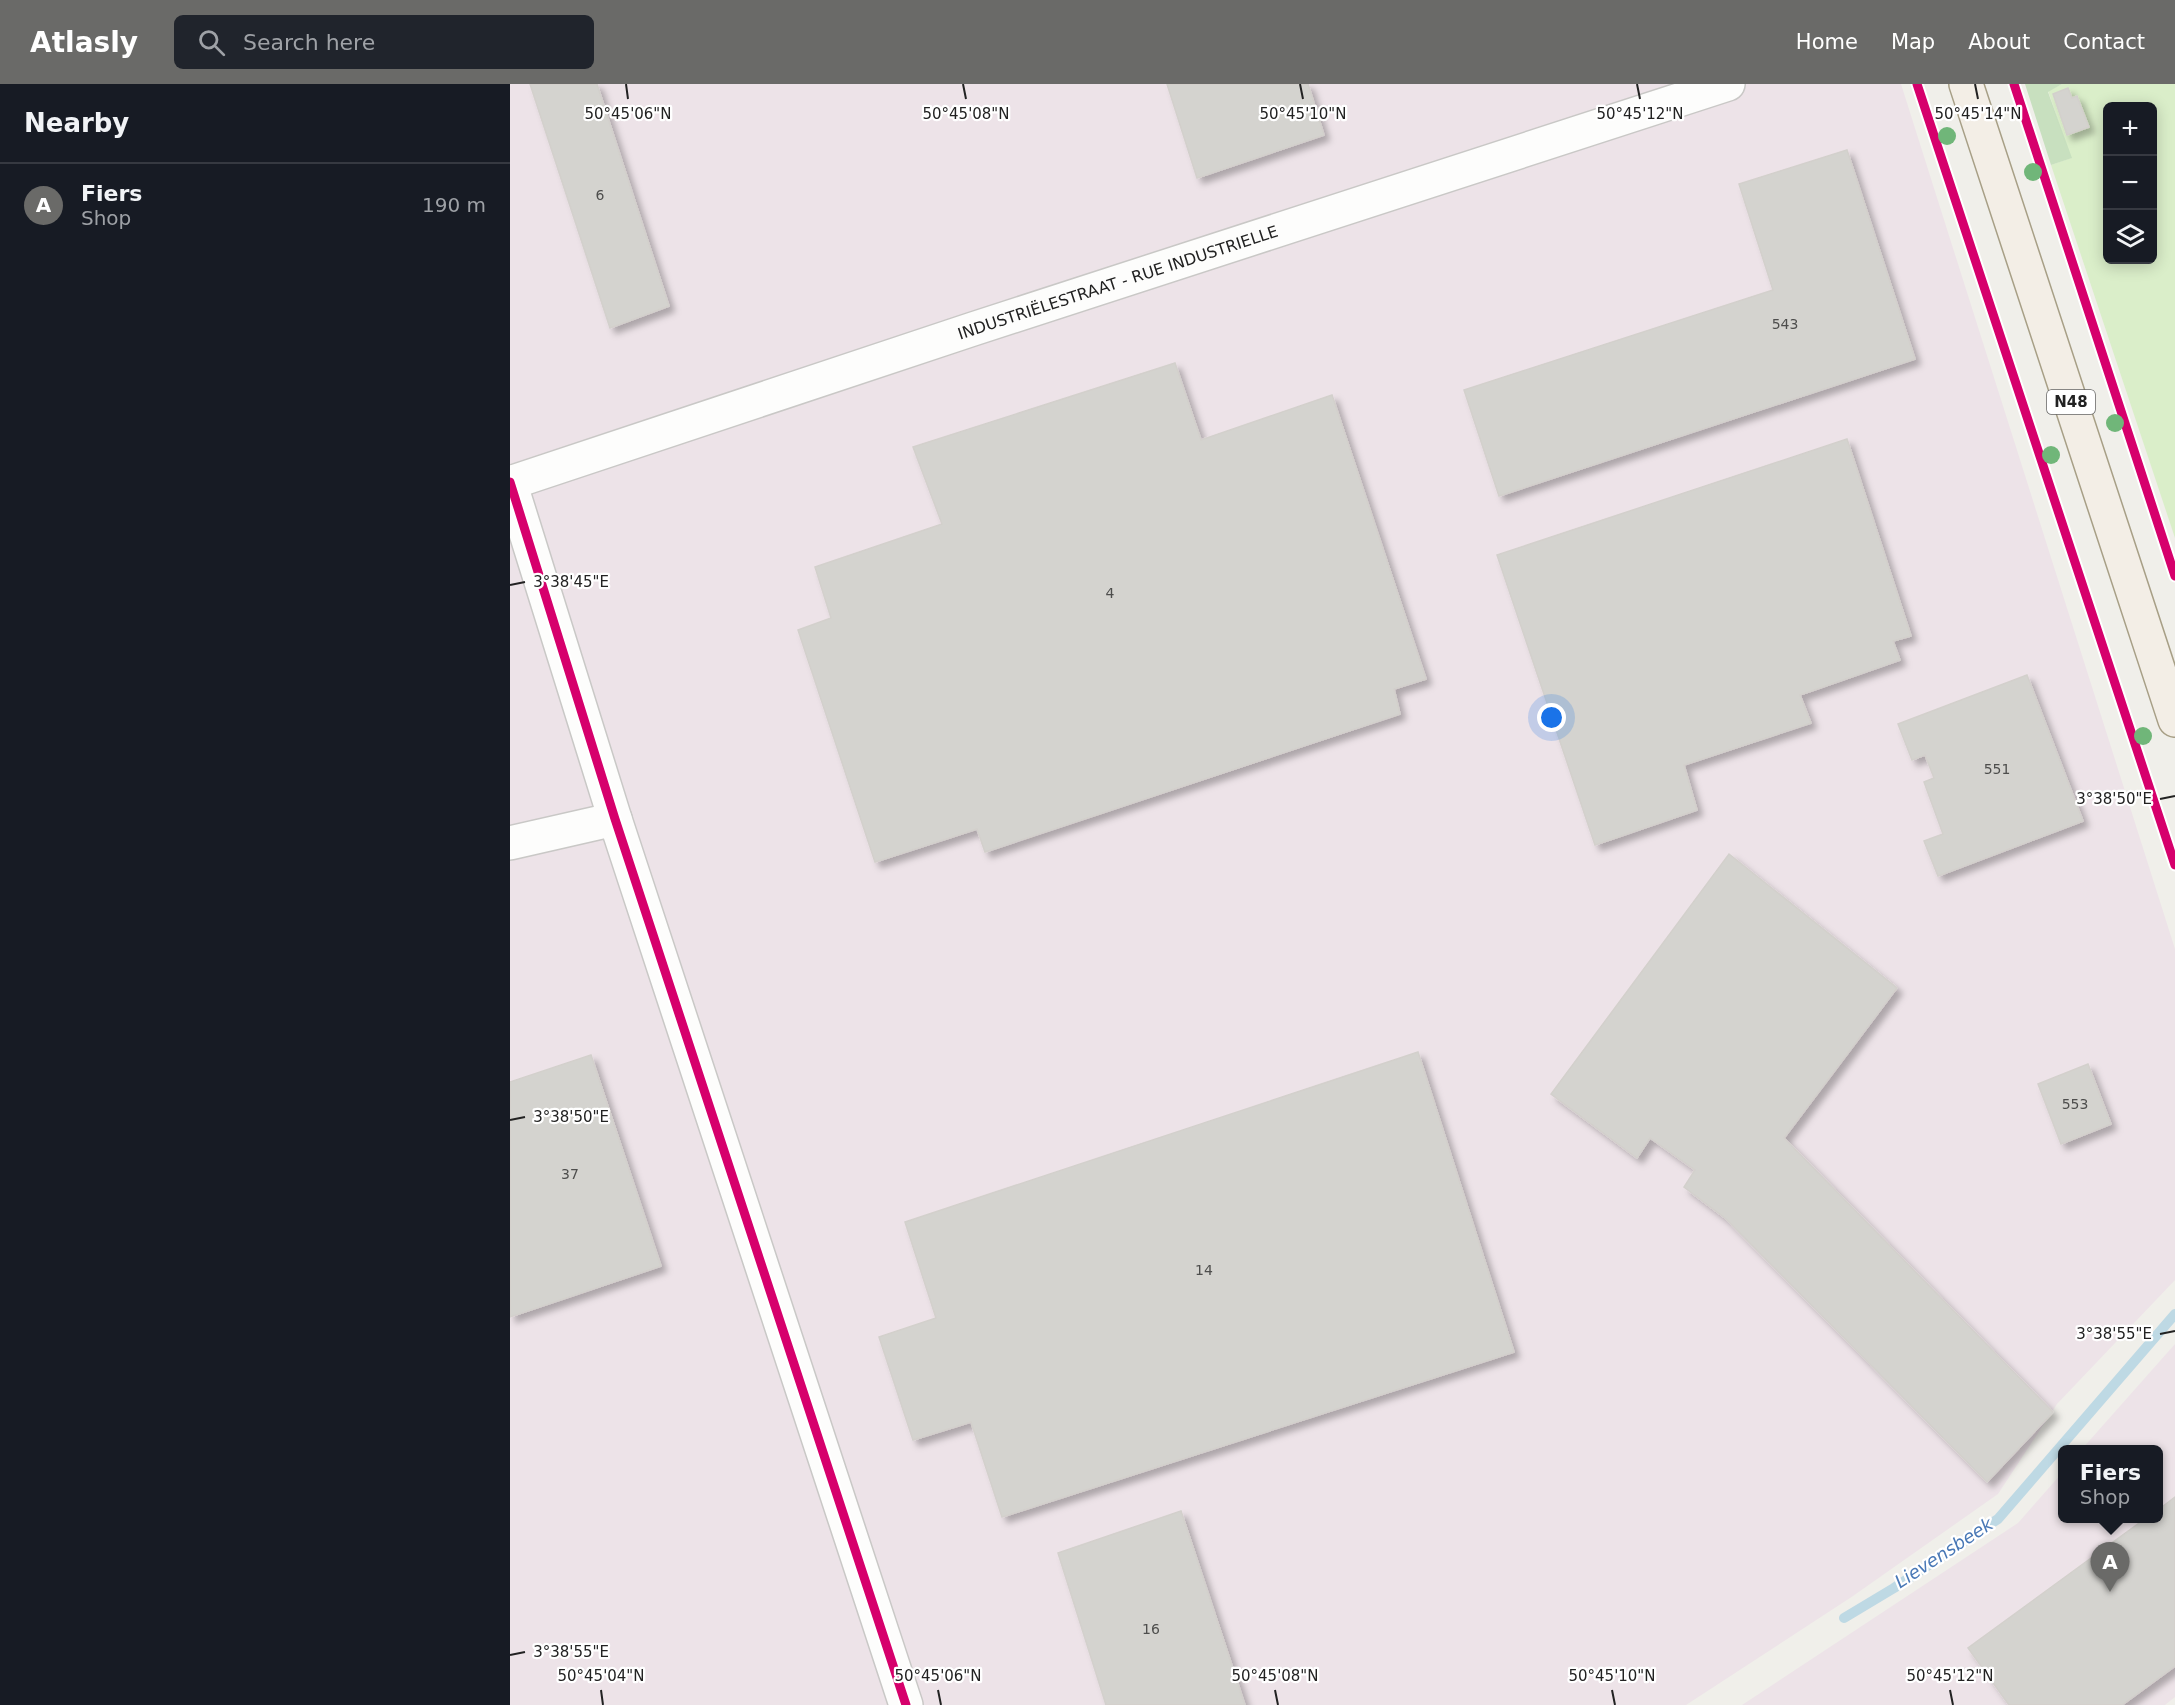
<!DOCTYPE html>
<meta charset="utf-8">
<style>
body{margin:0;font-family:"DejaVu Sans",sans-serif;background:#20242c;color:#f1f3f6}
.controls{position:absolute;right:18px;top:18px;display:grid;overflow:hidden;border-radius:9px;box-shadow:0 3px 15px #0003}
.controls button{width:54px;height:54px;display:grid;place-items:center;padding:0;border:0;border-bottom:2px solid #363941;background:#171b24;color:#f1f3f6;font:30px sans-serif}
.you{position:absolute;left:1042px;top:634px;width:21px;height:21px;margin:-15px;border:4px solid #fff;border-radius:50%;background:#1a73e8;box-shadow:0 0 0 9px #1a73e833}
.badge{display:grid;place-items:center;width:39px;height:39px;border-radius:50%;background:#6a6a68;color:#fff;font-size:20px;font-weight:700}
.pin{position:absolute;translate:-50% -50px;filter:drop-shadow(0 2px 3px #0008)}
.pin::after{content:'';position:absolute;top:32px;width:21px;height:18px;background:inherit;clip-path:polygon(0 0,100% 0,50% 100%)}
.popup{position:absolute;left:1548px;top:1361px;width:105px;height:78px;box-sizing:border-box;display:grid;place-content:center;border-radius:9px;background:#171b24;filter:drop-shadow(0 2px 4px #0005);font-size:20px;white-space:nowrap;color:#9ea1a6}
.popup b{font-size:22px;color:#f1f3f6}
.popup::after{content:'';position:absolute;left:50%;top:100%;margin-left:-12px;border:12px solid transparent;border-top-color:#171b24}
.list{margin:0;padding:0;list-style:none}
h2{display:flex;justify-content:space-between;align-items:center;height:78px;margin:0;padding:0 24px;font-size:26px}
h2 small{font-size:20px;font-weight:400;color:#9ea1a6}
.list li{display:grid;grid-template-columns:39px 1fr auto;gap:18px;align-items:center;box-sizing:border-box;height:84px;padding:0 24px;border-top:2px solid #363941}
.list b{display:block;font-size:22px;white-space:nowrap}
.list p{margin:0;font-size:20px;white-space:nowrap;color:#9ea1a6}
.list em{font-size:20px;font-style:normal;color:#9ea1a6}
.icon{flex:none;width:33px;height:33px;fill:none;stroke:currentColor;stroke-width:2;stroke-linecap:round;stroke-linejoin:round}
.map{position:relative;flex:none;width:1665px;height:1621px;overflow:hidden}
header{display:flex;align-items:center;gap:36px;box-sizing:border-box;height:84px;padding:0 30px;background:#6a6a68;color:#fff}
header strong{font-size:28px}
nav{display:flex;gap:33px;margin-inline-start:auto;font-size:21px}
.search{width:420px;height:54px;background:#20242c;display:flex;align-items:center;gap:15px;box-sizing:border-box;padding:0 21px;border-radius:9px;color:#9ea1a6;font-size:22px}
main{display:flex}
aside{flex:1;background:#171b24}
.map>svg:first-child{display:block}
.industrial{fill:#ede3e8}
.grass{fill:#daeec9;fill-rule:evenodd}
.forest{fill:#c8e0bf}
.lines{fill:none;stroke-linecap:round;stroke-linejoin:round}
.stream{stroke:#bed9e4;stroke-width:10}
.building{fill:#d4d3cf;stroke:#d3d0cc;stroke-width:1.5;filter:url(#shadow)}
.street-casing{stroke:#c9c8c6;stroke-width:36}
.primary-casing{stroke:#a79f86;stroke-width:36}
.street{stroke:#fdfdfc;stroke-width:33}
.primary{stroke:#f3eee6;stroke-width:33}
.cycleway-casing{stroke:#fff;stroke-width:13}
.cycleway{stroke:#d6006c;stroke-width:9}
.tree{fill:#70b679}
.ticks{fill:none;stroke:#222;stroke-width:2}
.labels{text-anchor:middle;stroke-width:4.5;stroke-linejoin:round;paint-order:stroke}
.number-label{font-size:14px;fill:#4e4e4d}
.shield{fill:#fff;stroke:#646464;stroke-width:1.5}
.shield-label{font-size:15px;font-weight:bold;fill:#222}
.street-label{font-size:16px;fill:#222;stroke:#fff}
.water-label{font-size:18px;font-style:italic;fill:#4978b6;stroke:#fff}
.ticks-label{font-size:15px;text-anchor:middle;fill:#222;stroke:#fff;stroke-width:4.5;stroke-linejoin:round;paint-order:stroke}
</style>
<header>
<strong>Atlasly</strong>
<div class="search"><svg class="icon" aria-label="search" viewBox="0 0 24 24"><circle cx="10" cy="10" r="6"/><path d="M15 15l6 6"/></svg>Search here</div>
<nav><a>Home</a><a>Map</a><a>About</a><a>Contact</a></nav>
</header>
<main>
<aside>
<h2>Nearby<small></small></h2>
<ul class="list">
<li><span class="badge">A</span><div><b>Fiers</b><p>Shop</p></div><em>190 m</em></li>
</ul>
</aside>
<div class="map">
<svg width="1665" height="1621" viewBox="0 0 1665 1621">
<defs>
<filter id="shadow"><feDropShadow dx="5.5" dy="5.5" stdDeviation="3" flood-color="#0004"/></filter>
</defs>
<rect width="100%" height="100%" fill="#f0efea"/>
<g class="industrial">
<polygon points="0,0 1391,0 1665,865 1665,1196 1547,1320 1488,1410 1343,1512 1176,1621 0,1621"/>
<polygon points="1665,1260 1665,1613 1655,1621 1232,1621 1508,1439 1552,1389 1552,1434 1648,1434 1648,1366 1572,1365"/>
</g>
<path class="grass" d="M1552 0H1665V454L1541 81 1561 74 1538 7ZM1598 22H1642V176H1598Z"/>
<polygon class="forest" points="1515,0 1552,0 1538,8 1562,74 1541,81"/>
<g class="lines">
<polyline class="stream" points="1334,1534 1384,1504 1488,1435 1665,1230"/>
</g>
<g class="building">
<polygon points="20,0 87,0 159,222 100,244"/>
<polygon points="657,0 798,0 814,51 687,94"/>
<polygon points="1558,4 1562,14 1567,12 1579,43 1557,51 1543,10"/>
<polygon points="1337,66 1405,275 989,412 954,306 1263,206 1229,100"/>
<polygon points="665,279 691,356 822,311 916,595 884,605 890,630 475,768 467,745 365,778 288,546 321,534 305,483 432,440 403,363"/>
<polygon points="1337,355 1401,552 1383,557 1390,576 1290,611 1301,639 1174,681 1187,726 1085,761 987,471"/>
<polygon points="1517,591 1573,737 1428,792 1414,757 1433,750 1414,698 1424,694 1415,671 1402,676 1388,640"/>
<polygon points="1219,770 1387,904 1274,1054 1543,1328 1477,1398 1215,1134 1174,1103 1185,1086 1140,1054 1127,1074 1041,1010"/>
<polygon points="908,968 1004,1268 492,1433 461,1338 403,1356 369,1253 426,1234 395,1138"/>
<polygon points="81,971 151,1182 0,1233 0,998"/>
<polygon points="1578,980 1601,1040 1551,1060 1528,1000"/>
<polygon points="1665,1413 1665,1582 1612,1621 1499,1621 1458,1564 1636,1434 1648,1434 1648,1426"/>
<polygon points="671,1427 735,1621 596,1621 548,1469"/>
</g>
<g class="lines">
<g class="street-casing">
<g id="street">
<polyline points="0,398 105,735 396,1621"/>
<path id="s1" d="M0 399 463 245 1218 0"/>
<polyline points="0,759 105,735"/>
</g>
</g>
<g class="primary-casing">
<polyline id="primary" points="1456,0 1665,636"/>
</g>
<use href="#street" class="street"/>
<use href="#primary" class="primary"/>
<g class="cycleway-casing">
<g id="cycleway">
<polyline points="1407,0 1665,781"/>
<polyline points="1504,0 1665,492"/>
<polyline points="0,398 105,735 396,1621"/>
</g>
</g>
<use href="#cycleway" class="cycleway"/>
</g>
<g class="tree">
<circle cx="1437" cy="52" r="9"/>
<circle cx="1523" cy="88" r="9"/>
<circle cx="1605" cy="339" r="9"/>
<circle cx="1541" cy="371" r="9"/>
<circle cx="1633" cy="652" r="9"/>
</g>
<path class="ticks" d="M116 0 118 15M453 0 456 15M790 0 793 15M1127 0 1130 15M1465 0 1468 15M0 501 15 498M1650 715 1665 712M0 1036 15 1033M1650 1250 1665 1247M0 1571 15 1568M91 1606 93 1621M428 1606 431 1621M765 1606 768 1621M1102 1606 1105 1621M1440 1606 1443 1621"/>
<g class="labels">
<g class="number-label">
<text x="90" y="116">6</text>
<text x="1275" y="245">543</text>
<text x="600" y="514">4</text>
<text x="1487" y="690">551</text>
<text x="1565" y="1025">553</text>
<text x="60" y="1095">37</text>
<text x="694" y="1191">14</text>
<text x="641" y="1550">16</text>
</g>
<rect class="shield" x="1537" y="306" width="48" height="24" rx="4.5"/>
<g class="shield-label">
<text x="1561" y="323">N48</text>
</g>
<g class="street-label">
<text dy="6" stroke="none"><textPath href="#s1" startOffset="640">INDUSTRIËLESTRAAT - RUE INDUSTRIELLE</textPath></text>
</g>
<g class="water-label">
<text transform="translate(1434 1469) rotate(-33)" y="6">Lievensbeek</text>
</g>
</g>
<g class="ticks-label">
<text x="118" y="35">50°45'06"N</text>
<text x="456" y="35">50°45'08"N</text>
<text x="793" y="35">50°45'10"N</text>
<text x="1130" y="35">50°45'12"N</text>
<text x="1468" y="35">50°45'14"N</text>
<text x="61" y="503">3°38'45"E</text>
<text x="1604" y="720">3°38'50"E</text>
<text x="61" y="1038">3°38'50"E</text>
<text x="1604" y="1255">3°38'55"E</text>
<text x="61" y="1573">3°38'55"E</text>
<text x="91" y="1597">50°45'04"N</text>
<text x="428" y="1597">50°45'06"N</text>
<text x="765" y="1597">50°45'08"N</text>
<text x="1102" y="1597">50°45'10"N</text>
<text x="1440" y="1597">50°45'12"N</text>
</g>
</svg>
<div class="controls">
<button>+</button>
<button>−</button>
<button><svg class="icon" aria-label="layers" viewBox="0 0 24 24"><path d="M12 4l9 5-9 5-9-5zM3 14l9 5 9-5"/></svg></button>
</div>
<div class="you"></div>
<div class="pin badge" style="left:1600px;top:1508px">A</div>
<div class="popup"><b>Fiers</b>Shop</div>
</div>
</main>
